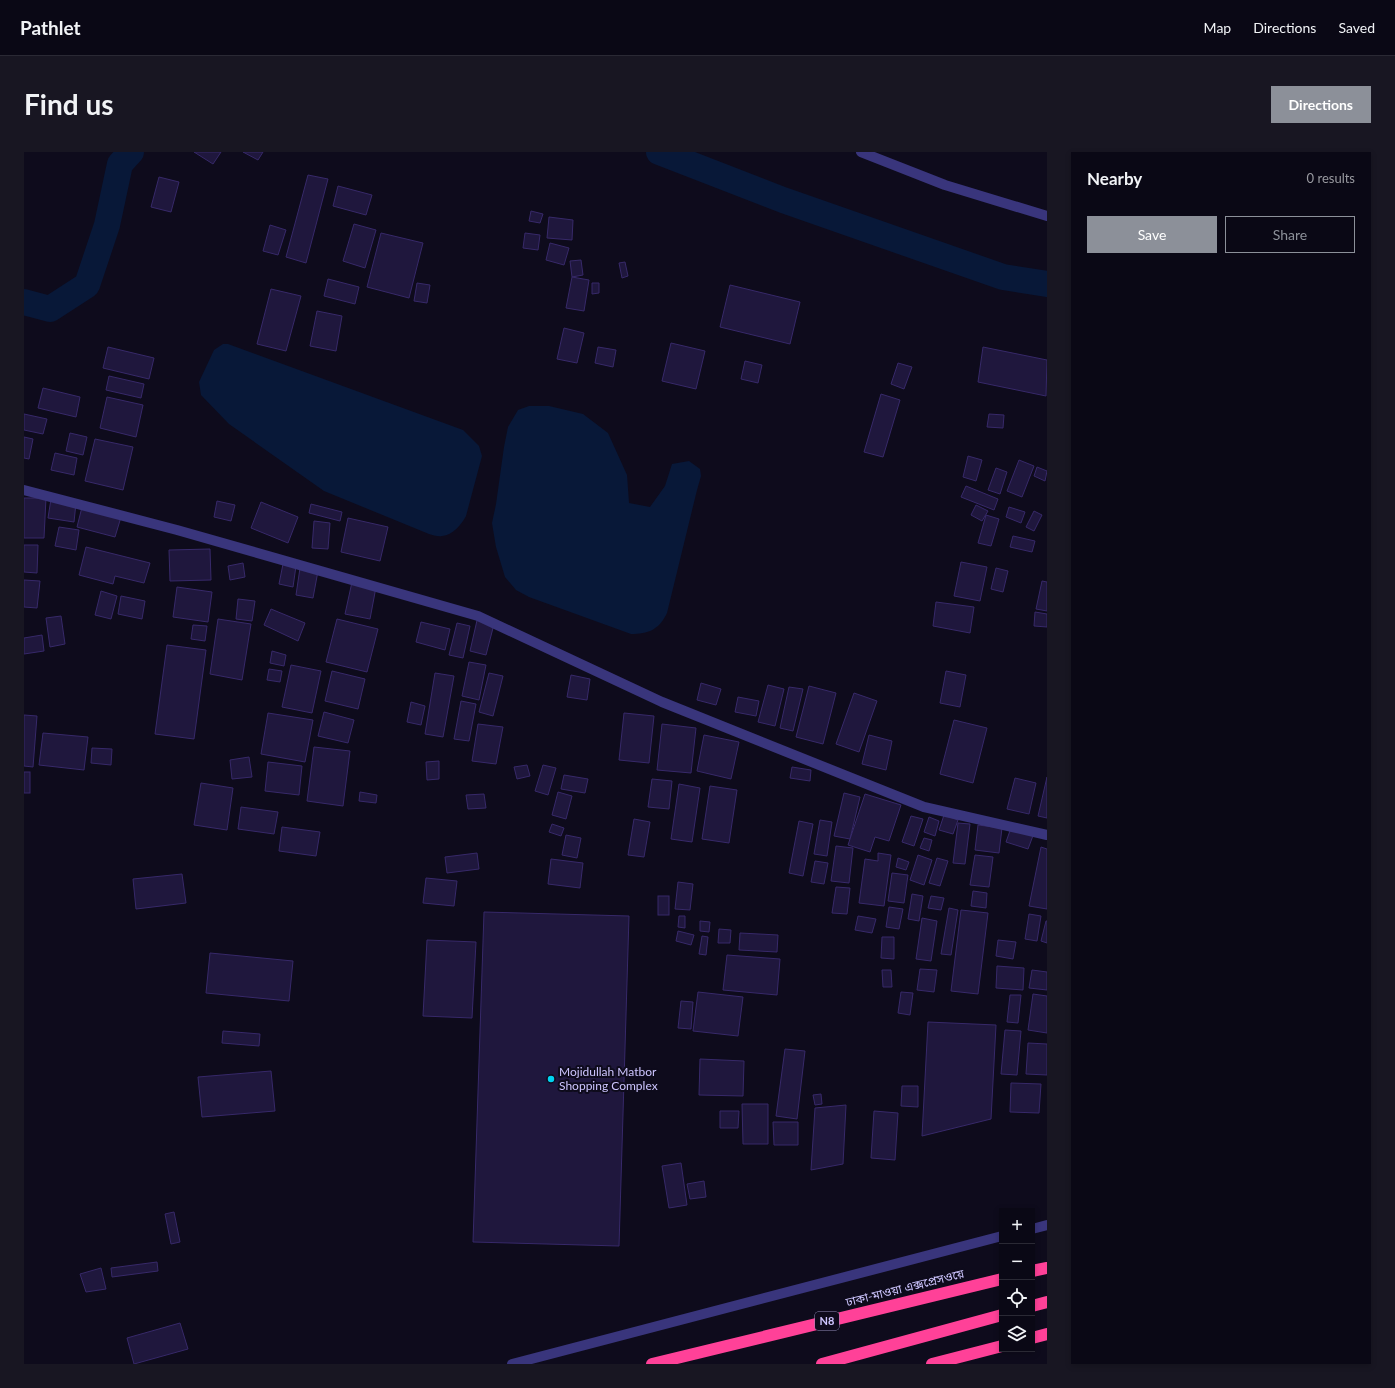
<!DOCTYPE html>
<meta charset="utf-8">
<style>
body{margin:0;font-family:Lato,"Noto Sans Bengali",sans-serif;background:#181622;color:#f1f3f6}
.controls{position:absolute;right:12px;bottom:12px;display:grid;overflow:hidden;border-radius:0px;box-shadow:0 2px 6px #0003}
.controls button{width:36px;height:36px;display:grid;place-items:center;padding:0;border:0;border-bottom:1px solid #2a2934;background:#0a0815;color:#f1f3f6;font:20px sans-serif}
.list{margin:0;padding:0;list-style:none}
h2{display:flex;justify-content:space-between;align-items:center;height:52px;margin:0;padding:0 16px;font-size:17px}
h2 small{font-size:13px;font-weight:400;color:#999aa0}
.actions{display:flex;gap:8px;padding:12px 16px}
.actions a{flex:1;padding:9px 0;border:1px solid #8c9099;border-radius:0px;text-align:center;font-size:14px;color:#8c9099}
.actions .main{background:#8c9099;color:#fff}
.icon{flex:none;width:22px;height:22px;fill:none;stroke:currentColor;stroke-width:2;stroke-linecap:round;stroke-linejoin:round}
.map{position:relative;flex:none;width:1023px;height:1212px;overflow:hidden;border-radius:0px}
header{display:flex;align-items:center;gap:24px;box-sizing:border-box;height:56px;padding:0 20px;background:#0a0815;border-bottom:1px solid #2a2934}
header strong{font-size:19px}
nav{display:flex;gap:22px;margin-inline-start:auto;font-size:14px}
.intro{display:flex;align-items:center;justify-content:space-between;box-sizing:border-box;height:96px;padding:0 24px}
h1{margin:0;font-size:28px}
.button{padding:10px 18px;border-radius:0px;background:#8c9099;color:#fff;font-size:14px;font-weight:700}
main{display:flex;gap:24px;padding:0 24px}
aside{flex:1;background:#0a0815;border-radius:0px;box-shadow:0 2px 6px #0003}
.map>svg:first-child{display:block}
.water{fill:#081838}
.lines{fill:none;stroke-linecap:round;stroke-linejoin:round}
.canal{stroke:#081838;stroke-width:26}
.building{fill:#1f173d;stroke:#372969}
.minor{stroke:#39357c;stroke-width:10}
.tertiary{stroke:#39357c;stroke-width:10}
.motorway{stroke:#ff4198;stroke-width:12}
.poi-dot{fill:#00d3f1;stroke:#0e0b1c;stroke-width:1.5}
.labels{text-anchor:middle;stroke-width:4;stroke-linejoin:round;paint-order:stroke}
.shield{fill:#0e0b1c;stroke:#948ebb;stroke-width:1}
.shield-label{font-size:11px;font-weight:bold;fill:#cec6ff}
.poi-label{font-size:12px;fill:#cec6ff;stroke:#0e0b1c;text-anchor:start}
.street-label{font-size:12px;fill:#cec6ff;stroke:#0e0b1c}
</style>
<header>
<strong>Pathlet</strong>
<nav><a>Map</a><a>Directions</a><a>Saved</a></nav>
</header>
<div class="intro"><h1>Find us</h1><a class="button">Directions</a></div>
<main>
<div class="map">
<svg width="1023" height="1212" viewBox="0 0 1023 1212">
<rect width="100%" height="100%" fill="#0e0b1c"/>
<g class="water">
<path d="M199 192H204L439 278 455 294 458 304 442 364C437 373 429 383 418 384 414 385 409 383 405 382L300 339 205 272 177 243 175 230 190 198Z"/>
<path d="M505 254H525L559 262 584 281 603 323 605 351 626 355 641 334 648 312 665 309 676 317 677 324 673 338 643 461C635 478 624 482 607 482L505 445 492 438 481 425 472 395 468 371 472 352 480 295 484 275 494 258Z"/>
</g>
<g class="lines">
<g class="canal">
<polyline points="635,0 759,48 979,125 1023,132"/>
<polyline points="0,150 26,157 63,133 83,73 96,12 107,0"/>
</g>
</g>
<g class="building">
<polygon points="170,0 197,0 189,12"/>
<polygon points="219,0 239,0 234,8"/>
<polygon points="284,23 304,27 282,111 262,105"/>
<polygon points="135,25 155,30 147,60 127,55"/>
<polygon points="314,34 348,43 342,63 309,54"/>
<polygon points="507,59 519,62 516,71 505,69"/>
<polygon points="525,65 549,68 548,88 523,86"/>
<polygon points="330,72 352,78 341,116 319,109"/>
<polygon points="246,73 262,78 254,103 239,99"/>
<polygon points="357,81 399,91 385,146 343,135"/>
<polygon points="501,81 516,83 514,98 499,96"/>
<polygon points="526,91 545,96 540,113 522,108"/>
<polygon points="557,108 559,123 548,125 546,109"/>
<polygon points="601,110 604,124 598,126 595,111"/>
<polygon points="548,125 565,128 560,159 542,156"/>
<polygon points="304,127 335,135 331,152 300,144"/>
<polygon points="393,131 406,133 403,151 390,149"/>
<polygon points="568,131 575,131 575,141 568,142"/>
<polygon points="706,133 776,150 766,192 696,175"/>
<polygon points="247,137 277,144 262,199 233,192"/>
<polygon points="293,159 318,164 312,199 286,194"/>
<polygon points="540,176 560,181 553,211 533,207"/>
<polygon points="647,191 681,199 672,237 638,229"/>
<polygon points="84,195 130,206 125,227 79,216"/>
<polygon points="574,195 592,198 589,215 571,211"/>
<polygon points="959,195 1023,208 1022,244 954,230"/>
<polygon points="721,209 738,213 734,231 717,227"/>
<polygon points="874,211 888,215 880,237 867,232"/>
<polygon points="85,224 120,232 117,246 82,238"/>
<polygon points="19,236 56,245 52,265 14,256"/>
<polygon points="857,242 876,248 859,305 840,300"/>
<polygon points="83,245 119,253 112,285 76,276"/>
<polygon points="0,262 23,267 19,282 0,278"/>
<polygon points="965,262 980,263 979,276 963,275"/>
<polygon points="46,281 63,285 59,303 42,299"/>
<polygon points="0,285 9,287 5,307 0,306"/>
<polygon points="71,287 109,295 99,338 61,329"/>
<polygon points="31,301 53,306 50,323 27,318"/>
<polygon points="944,304 958,308 952,329 939,325"/>
<polygon points="995,308 1010,314 998,345 983,339"/>
<polygon points="1013,315 1023,319 1021,329 1010,324"/>
<polygon points="972,316 983,320 976,342 964,338"/>
<polygon points="942,334 974,347 970,358 937,345"/>
<polygon points="0,346 22,346 20,386 0,386"/>
<polygon points="27,347 52,351 50,370 24,366"/>
<polygon points="193,349 211,353 207,369 190,365"/>
<polygon points="237,350 274,365 264,391 227,376"/>
<polygon points="287,352 318,360 316,369 285,361"/>
<polygon points="952,353 964,359 958,369 947,363"/>
<polygon points="58,355 97,365 91,385 53,375"/>
<polygon points="985,355 1001,360 997,371 982,365"/>
<polygon points="1010,359 1018,363 1010,379 1002,375"/>
<polygon points="962,363 975,367 967,394 954,391"/>
<polygon points="324,366 364,375 356,409 317,400"/>
<polygon points="290,369 306,371 304,397 288,396"/>
<polygon points="35,375 55,378 52,398 31,394"/>
<polygon points="989,384 1011,389 1008,400 986,395"/>
<polygon points="0,393 14,393 13,421 0,420"/>
<polygon points="62,395 126,411 120,431 91,424 89,432 55,423"/>
<polygon points="186,397 187,428 146,429 145,398"/>
<polygon points="937,410 963,415 956,449 930,444"/>
<polygon points="219,411 221,425 206,428 204,414"/>
<polygon points="259,412 272,414 269,435 255,432"/>
<polygon points="276,416 294,419 289,446 272,443"/>
<polygon points="972,416 984,419 979,440 967,437"/>
<polygon points="0,428 16,429 13,456 0,455"/>
<polygon points="1018,429 1023,430 1023,459 1012,457"/>
<polygon points="328,430 352,435 346,467 321,462"/>
<polygon points="153,435 188,440 184,470 149,465"/>
<polygon points="77,439 93,444 87,467 71,463"/>
<polygon points="97,444 121,449 118,467 94,462"/>
<polygon points="214,447 231,449 228,469 212,467"/>
<polygon points="912,450 950,455 946,481 909,474"/>
<polygon points="247,457 281,471 274,489 240,473"/>
<polygon points="1011,460 1023,462 1023,475 1010,474"/>
<polygon points="37,464 41,492 26,495 22,466"/>
<polygon points="454,464 469,476 462,503 446,499"/>
<polygon points="194,467 227,472 218,528 186,522"/>
<polygon points="313,467 354,477 343,520 302,510"/>
<polygon points="397,470 426,477 421,498 392,490"/>
<polygon points="433,471 446,474 439,506 425,503"/>
<polygon points="169,473 183,474 181,489 167,487"/>
<polygon points="18,483 20,499 0,502 0,486"/>
<polygon points="143,493 182,498 170,587 131,582"/>
<polygon points="248,499 262,503 260,514 246,511"/>
<polygon points="445,510 462,513 455,548 438,544"/>
<polygon points="267,513 297,519 288,561 258,555"/>
<polygon points="245,517 258,519 256,530 243,528"/>
<polygon points="308,519 341,527 334,557 301,549"/>
<polygon points="922,519 942,523 936,555 916,551"/>
<polygon points="411,521 430,524 419,585 401,582"/>
<polygon points="465,521 479,524 469,564 455,560"/>
<polygon points="547,523 566,527 563,548 543,545"/>
<polygon points="677,531 697,537 692,553 673,548"/>
<polygon points="744,533 760,537 751,574 734,570"/>
<polygon points="785,534 812,541 799,592 772,585"/>
<polygon points="765,535 779,537 769,579 756,576"/>
<polygon points="830,541 853,549 835,600 812,592"/>
<polygon points="714,545 735,549 732,564 711,560"/>
<polygon points="437,549 452,552 445,589 430,587"/>
<polygon points="387,550 401,554 397,573 383,570"/>
<polygon points="300,560 330,568 324,591 294,584"/>
<polygon points="244,561 289,568 281,610 237,602"/>
<polygon points="600,561 630,564 625,611 595,608"/>
<polygon points="0,563 13,564 9,615 0,614"/>
<polygon points="930,568 963,576 949,631 916,622"/>
<polygon points="454,572 479,575 472,612 448,609"/>
<polygon points="638,572 672,576 667,621 633,618"/>
<polygon points="19,581 64,585 60,618 15,613"/>
<polygon points="680,583 715,590 707,627 673,619"/>
<polygon points="845,583 868,589 862,618 838,612"/>
<polygon points="290,595 326,599 319,654 283,649"/>
<polygon points="68,596 88,597 87,613 67,611"/>
<polygon points="225,605 228,625 208,627 206,608"/>
<polygon points="415,609 415,627 403,628 402,610"/>
<polygon points="244,610 278,614 275,643 241,639"/>
<polygon points="503,613 506,624 493,627 490,615"/>
<polygon points="519,613 532,616 524,643 511,639"/>
<polygon points="768,615 787,618 786,629 766,626"/>
<rect x="0" y="620" width="6" height="21"/>
<polygon points="540,623 564,627 561,641 537,637"/>
<polygon points="1023,625 1023,666 1014,664"/>
<polygon points="991,626 1012,631 1005,662 983,657"/>
<polygon points="628,627 648,629 645,657 624,655"/>
<polygon points="177,631 209,636 203,678 170,673"/>
<polygon points="655,632 676,636 668,690 647,687"/>
<polygon points="686,634 713,638 705,691 678,687"/>
<polygon points="336,640 353,643 352,651 335,649"/>
<polygon points="534,640 548,644 542,667 528,663"/>
<polygon points="820,641 836,645 826,687 810,684"/>
<polygon points="460,642 462,656 444,657 442,643"/>
<polygon points="841,642 877,653 865,689 851,685 846,700 824,693"/>
<polygon points="217,655 254,660 250,682 214,677"/>
<polygon points="920,663 934,668 929,682 915,678"/>
<polygon points="887,664 899,667 890,694 878,690"/>
<polygon points="905,665 915,669 911,684 900,680"/>
<polygon points="610,667 626,670 620,705 604,703"/>
<polygon points="796,668 808,670 803,704 790,702"/>
<polygon points="775,669 789,672 779,724 765,721"/>
<polygon points="934,671 946,672 941,712 929,711"/>
<polygon points="528,672 540,676 537,684 525,680"/>
<polygon points="954,673 978,676 975,701 951,698"/>
<polygon points="988,673 1010,681 1004,697 982,690"/>
<polygon points="258,675 296,680 292,704 255,699"/>
<polygon points="542,683 557,686 553,706 538,703"/>
<polygon points="900,686 908,688 905,699 896,696"/>
<polygon points="812,694 829,696 825,731 807,729"/>
<polygon points="1017,695 1023,697 1023,757 1005,754"/>
<polygon points="453,701 455,717 423,721 421,705"/>
<polygon points="854,701 867,703 860,754 835,751 841,707 854,709"/>
<polygon points="894,703 908,708 900,733 886,728"/>
<polygon points="951,703 969,705 965,735 946,733"/>
<polygon points="874,706 885,710 882,718 872,715"/>
<polygon points="913,706 924,709 916,734 905,731"/>
<polygon points="527,707 559,711 556,736 524,732"/>
<polygon points="791,709 804,711 800,732 787,730"/>
<polygon points="868,721 884,723 880,751 864,749"/>
<polygon points="158,722 162,751 112,757 109,727"/>
<polygon points="402,726 433,729 430,754 399,751"/>
<polygon points="654,730 669,732 666,758 651,757"/>
<polygon points="812,735 826,736 823,762 808,761"/>
<polygon points="949,739 963,741 962,756 947,754"/>
<polygon points="888,742 899,744 895,769 884,767"/>
<rect x="634" y="744" width="11" height="19"/>
<polygon points="907,744 920,746 917,758 904,756"/>
<polygon points="865,755 879,757 875,777 862,775"/>
<polygon points="925,756 934,758 927,803 917,802"/>
<polygon points="937,758 964,761 954,842 927,839"/>
<polygon points="460,760 605,764 595,1094 449,1090"/>
<polygon points="1005,762 1017,764 1013,789 1001,787"/>
<polygon points="655,764 661,764 661,776 654,775"/>
<polygon points="834,764 852,767 848,781 831,778"/>
<polygon points="898,766 913,769 907,809 892,807"/>
<polygon points="676,769 686,770 685,780 676,779"/>
<polygon points="1022,769 1023,769 1023,791 1017,789"/>
<polygon points="695,777 707,778 706,791 694,791"/>
<polygon points="654,779 670,783 667,793 652,789"/>
<polygon points="716,781 754,783 753,800 715,798"/>
<polygon points="678,784 684,785 682,803 675,802"/>
<polygon points="858,785 870,785 870,807 857,806"/>
<polygon points="403,788 452,790 448,866 399,864"/>
<polygon points="974,788 992,790 989,807 972,804"/>
<polygon points="186,801 269,809 265,849 182,841"/>
<polygon points="703,803 756,807 753,843 699,838"/>
<polygon points="973,814 1000,816 999,838 972,836"/>
<polygon points="896,817 913,818 910,840 893,838"/>
<polygon points="858,818 867,818 868,835 859,835"/>
<polygon points="1008,818 1023,820 1023,838 1005,836"/>
<polygon points="674,840 719,845 714,884 669,879"/>
<polygon points="877,840 889,841 886,863 874,861"/>
<polygon points="1009,842 1023,844 1023,881 1004,878"/>
<polygon points="986,843 997,843 994,871 983,870"/>
<polygon points="657,849 669,850 667,877 654,876"/>
<polygon points="904,870 972,873 967,967 898,984"/>
<polygon points="981,878 997,879 993,923 977,922"/>
<polygon points="199,879 236,882 235,894 198,891"/>
<polygon points="1004,891 1023,892 1023,923 1002,922"/>
<polygon points="761,897 781,899 773,967 752,964"/>
<polygon points="676,907 720,909 719,944 675,943"/>
<polygon points="247,919 251,959 178,965 174,925"/>
<polygon points="987,931 1017,932 1015,961 986,960"/>
<polygon points="878,934 894,934 894,955 877,954"/>
<polygon points="797,942 798,952 791,953 789,943"/>
<polygon points="718,952 744,952 744,992 719,992"/>
<polygon points="822,953 819,1012 787,1018 791,956"/>
<polygon points="696,959 715,959 714,976 696,976"/>
<polygon points="850,959 874,961 871,1008 847,1006"/>
<polygon points="749,970 774,970 774,993 750,993"/>
<polygon points="657,1011 663,1053 645,1056 638,1014"/>
<polygon points="680,1029 682,1045 666,1047 663,1032"/>
<polygon points="150,1060 156,1090 147,1092 141,1062"/>
<polygon points="133,1110 134,1119 88,1125 87,1116"/>
<polygon points="77,1116 82,1137 62,1140 56,1122"/>
<polygon points="156,1171 164,1197 110,1212 103,1186"/>
</g>
<g class="lines">
<g class="minor">
<polyline points="837,0 921,33 1023,64"/>
<polyline points="0,338 153,378 454,464 638,550 900,655 1023,683"/>
</g>
<g class="tertiary">
<polyline points="1008,1077 1023,1073"/>
<polyline points="488,1212 978,1084"/>
</g>
<g class="motorway">
<polyline points="1008,1119 1023,1116"/>
<polyline points="1008,1154 1023,1150"/>
<polyline points="1008,1186 1023,1182"/>
<polyline points="628,1212 978,1127"/>
<polyline points="798,1212 978,1163"/>
<polyline points="908,1212 978,1194"/>
</g>
</g>
<circle class="poi-dot" cx="527" cy="927" r="4"/>
<g class="labels">
<rect class="shield" x="791" y="1160" width="24" height="18" rx="3"/>
<g class="shield-label">
<text x="803" y="1173">N8</text>
</g>
<g class="poi-label">
<text x="535" y="924">Mojidullah Matbor<tspan x="535" dy="14">Shopping Complex</tspan></text>
</g>
<g class="street-label">
<text transform="translate(881 1136) rotate(-14)" y="4">ঢাকা-মাওয়া এক্সপ্রেসওয়ে</text>
</g>
</g>
</svg>
<div class="controls">
<button>+</button>
<button>−</button>
<button><svg class="icon" aria-label="locate" viewBox="0 0 24 24"><circle cx="12" cy="12" r="6"/><path d="M12 2v4M12 18v4M2 12h4M18 12h4"/></svg></button>
<button><svg class="icon" aria-label="layers" viewBox="0 0 24 24"><path d="M12 4l9 5-9 5-9-5zM3 14l9 5 9-5"/></svg></button>
</div>
</div>
<aside>
<h2>Nearby<small>0 results</small></h2>
<ul class="list">
</ul>
<div class="actions"><a class="main">Save</a><a>Share</a></div>
</aside>
</main>
